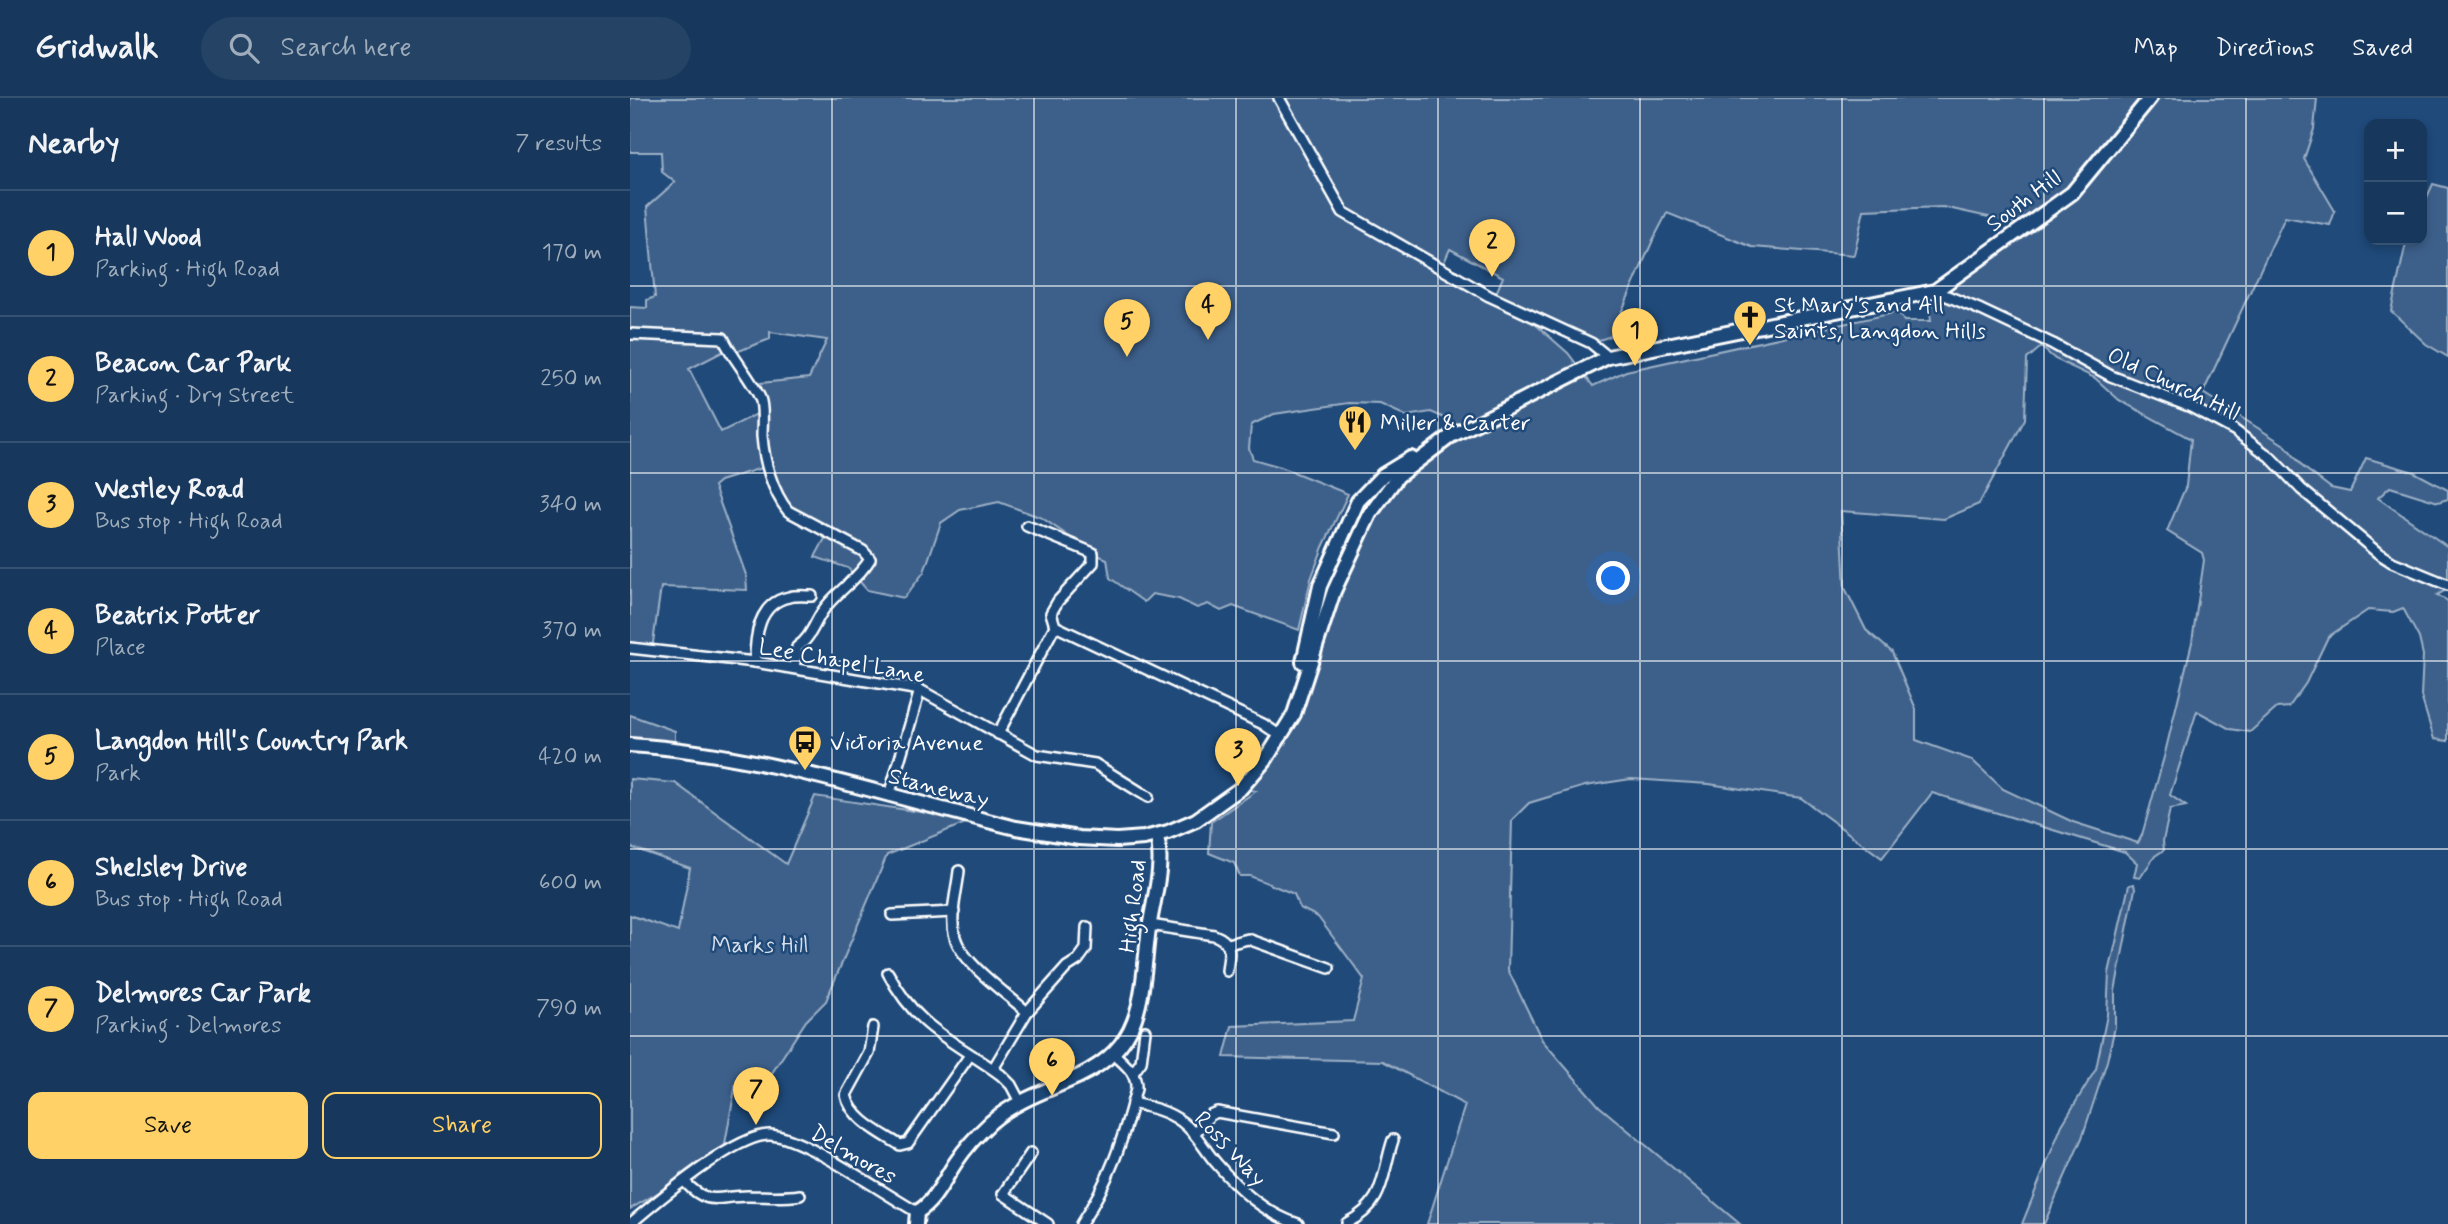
<!DOCTYPE html>
<meta charset="utf-8">
<style>
body{margin:0;font-family:Mynerve,sans-serif;background:#244365;color:#f1f3f6}
.controls{position:absolute;right:21px;top:21px;display:grid;overflow:hidden;border-radius:14px;box-shadow:0 4px 10px #0003}
.controls button{width:63px;height:63px;display:grid;place-items:center;padding:0;border:0;border-bottom:2px solid #365272;background:#17385c;color:#f1f3f6;font:35px sans-serif}
.you{position:absolute;left:984px;top:481px;width:24px;height:24px;margin:-18px;border:5px solid #fff;border-radius:50%;background:#1a73e8;box-shadow:0 0 0 10px #1a73e833}
.badge{display:grid;place-items:center;width:46px;height:46px;border-radius:50%;background:#ffd166;color:#111;font-size:23px;font-weight:700}
.pin{position:absolute;translate:-50% -58px;filter:drop-shadow(0 2px 4px #0008)}
.pin::after{content:'';position:absolute;top:37px;width:24px;height:21px;background:inherit;clip-path:polygon(0 0,100% 0,50% 100%)}
.list{margin:0;padding:0;list-style:none}
h2{display:flex;justify-content:space-between;align-items:center;height:91px;margin:0;padding:0 28px;font-size:30px}
h2 small{font-size:23px;font-weight:400;color:#9eacbb}
.list li{display:grid;grid-template-columns:46px 1fr auto;gap:21px;align-items:center;box-sizing:border-box;height:126px;padding:0 28px;border-top:2px solid #365272}
.list b{display:block;font-size:26px;white-space:nowrap}
.list p{margin:0;font-size:23px;white-space:nowrap;color:#9eacbb}
.list em{font-size:23px;font-style:normal;color:#9eacbb}
.actions{display:flex;gap:14px;padding:21px 28px}
.actions a{flex:1;padding:16px 0;border:2px solid #ffd166;border-radius:14px;text-align:center;font-size:24px;color:#ffd166}
.actions .main{background:#ffd166;color:#111}
.icon{flex:none;width:38px;height:38px;fill:none;stroke:currentColor;stroke-width:2;stroke-linecap:round;stroke-linejoin:round}
.map{position:relative;flex:none;width:1818px;height:1126px;overflow:hidden}
header{display:flex;align-items:center;gap:42px;box-sizing:border-box;height:98px;padding:0 35px;background:#17385c;border-bottom:2px solid #365272}
header strong{font-size:33px}
nav{display:flex;gap:38px;margin-inline-start:auto;font-size:24px}
.search{width:490px;height:63px;background:#244365;display:flex;align-items:center;gap:18px;box-sizing:border-box;padding:0 24px;border-radius:38px;color:#9eacbb;font-size:26px}
main{display:flex}
aside{flex:1;background:#17385c}
.map>svg:first-child{display:block}
.green{fill:#3c618b;stroke:#9eb0c5;stroke-width:2;fill-rule:evenodd}
.lines{fill:none;stroke-linecap:round;stroke-linejoin:round}
.street-casing{stroke:#fff;stroke-width:14}
.secondary-casing{stroke:#fff;stroke-width:18}
.street{stroke:#1f4a7a;stroke-width:9}
.secondary{stroke:#1f4a7a;stroke-width:12}
.grid{fill:none;stroke:#fff;stroke-width:2;stroke-opacity:0.55}
.labels{text-anchor:middle;stroke-width:5;stroke-linejoin:round;paint-order:stroke}
.street-label{font-size:23px;fill:#fff;stroke:#1f4a7a}
.poi-label{font-size:23px;fill:#fff;stroke:#1f4a7a;text-anchor:start}
.park-label{font-size:23px;fill:#d8dfe8;stroke:#1f4a7a}
</style>
<header>
<strong>Gridwalk</strong>
<div class="search"><svg class="icon" aria-label="search" viewBox="0 0 24 24"><circle cx="10" cy="10" r="6"/><path d="M15 15l6 6"/></svg>Search here</div>
<nav><a>Map</a><a>Directions</a><a>Saved</a></nav>
</header>
<main>
<aside>
<h2>Nearby<small>7 results</small></h2>
<ul class="list">
<li><span class="badge">1</span><div><b>Hall Wood</b><p>Parking · High Road</p></div><em>170 m</em></li>
<li><span class="badge">2</span><div><b>Beacon Car Park</b><p>Parking · Dry Street</p></div><em>250 m</em></li>
<li><span class="badge">3</span><div><b>Westley Road</b><p>Bus stop · High Road</p></div><em>340 m</em></li>
<li><span class="badge">4</span><div><b>Beatrix Potter</b><p>Place</p></div><em>370 m</em></li>
<li><span class="badge">5</span><div><b>Langdon Hill's Country Park</b><p>Park</p></div><em>420 m</em></li>
<li><span class="badge">6</span><div><b>Shelsley Drive</b><p>Bus stop · High Road</p></div><em>600 m</em></li>
<li><span class="badge">7</span><div><b>Delmores Car Park</b><p>Parking · Delmores</p></div><em>790 m</em></li>
</ul>
<div class="actions"><a class="main">Save</a><a>Share</a></div>
</aside>
<div class="map">
<svg width="1818" height="1126" viewBox="0 0 1818 1126">
<rect width="100%" height="100%" fill="#1f4a7a"/>
<filter id="ink" filterUnits="userSpaceOnUse"><feTurbulence type="fractalNoise" baseFrequency=".0143" numOctaves="2"/><feDisplacementMap in="SourceGraphic" scale="14" xChannelSelector="R" yChannelSelector="G"/><feConvolveMatrix kernelMatrix="1 2 1 2 8 2 1 2 1" color-interpolation-filters="sRGB"/></filter>
<g filter="url(#ink)">
<g class="green">
<path d="M0 0H1687L1684 31 1674 61 1705 113 1700 127 1655 119 1573 295 1656 348 1673 369 1701 390 1720 394 1736 360 1784 374 1818 392V401L1808 404 1760 389 1748 400 1818 449V491L1807 497 1818 503V643L1804 641 1791 598 1793 557 1789 540 1773 510 1763 514 1738 512 1698 539 1676 585 1659 609 1647 610 1620 634 1600 631 1567 613 1540 697 1556 708 1540 711 1533 743 1534 752 1525 758 1510 780 1504 779 1507 765 1495 754 1302 695 1252 760 1171 700 1079 686 1001 681 955 688 899 705 882 722 878 872 912 942 969 1008 1110 1126H797L835 1007 753 963 594 959 602 928 723 923 734 881 688 819 670 810 664 796 620 778H610L604 765 579 755 581 724 626 693 611 690 652 639 704 493 756 392 844 326 826 325 801 314 776 318 750 306 719 305 644 316 621 327 619 350 623 361 651 369 718 396 693 449 681 481 669 532 603 508 591 513 578 506 567 510 549 501 522 496 514 504 480 480 477 461 463 455 412 420 369 404 330 412 311 425 294 474 274 500 237 492 218 470 185 459 198 435 158 413 138 368 90 383 84 388 116 477 117 492 31 489 22 552 0 550V209L17 210V202L25 199 17 109 45 84 32 74 31 54H0ZM1313 109 1395 127 1316 190 1314 204 1299 207 1301 223H1274L1268 214 996 273 963 288 938 255 896 218 811 171 820 151 873 179 864 200 961 245 981 238 1023 142 1037 115 1122 149 1224 157 1234 112ZM140 234 197 242 179 280 131 285V314L91 334 59 271 98 251 101 256 140 241ZM1411 249 1425 261 1465 280 1489 302 1561 341 1556 388 1537 433 1572 455 1574 462 1562 544 1534 659 1512 737 1508 745 1443 724 1373 691 1342 662 1286 642V611L1262 554 1236 532 1215 490 1211 413 1314 421 1349 406 1395 321 1397 261Z"/>
<polygon points="1803,86 1818,90 1818,259 1796,246 1761,213 1776,145 1777,142 1792,142 1792,110"/>
<polygon points="0,617 45,633 45,651 0,647"/>
<polygon points="0,681 45,685 156,766 185,698 343,722 257,757 196,903 176,923 138,981 106,985 93,1057 0,1111 0,817 48,834 60,770 0,749"/>
<polygon points="1504,786 1505,791 1485,893 1485,929 1477,963 1452,1040 1414,1126 1392,1126 1432,1027 1466,971 1477,917 1479,875 1499,787"/>
</g>
<g class="lines">
<g class="street-casing">
<g id="street">
<polyline points="649,0 713,114 859,198 961,245 978,259"/>
<polyline points="1305,193 1351,212 1423,246 1481,278 1561,309 1604,332 1640,359 1671,391 1748,455 1762,464 1818,487"/>
<path d="M0 236 93 240C103 261 120 279 130 300 134 310 132 326 132 338 134 363 142 393 158 413L233 453 240 461C228 482 205 494 192 514 184 526 180 541 167 549L164 570"/>
<polyline points="425,528 633,626 652,639"/>
<polyline points="0,550 125,564 290,592 407,657 465,666 518,699"/>
<path d="M125 564C125 539 128 505 159 499 166 497 175 498 182 498"/>
<polyline points="368,636 425,528 421,515 428,503 463,465 463,455 397,428"/>
<polyline points="259,698 290,592"/>
<path d="M329 773C327 793 319 819 325 839 332 865 376 895 397 914"/>
<polyline points="262,817 324,814"/>
<path d="M520 827 584 837C604 845 599 855 597 873"/>
<polyline points="598,846 618,841 699,870"/>
<path d="M258 875C288 932 323 942 371 977L381 987 390 1004"/>
<path d="M243 929 239 955 216 997C221 1021 251 1035 270 1047L278 1045 340 957"/>
<polyline points="363,971 397,914 437,869 448,862 456,851 457,829"/>
<polyline points="503,975 511,964 515,933"/>
<path d="M502 1005C520 1009 538 1013 552 1024 567 1035 575 1053 587 1066 610 1093 635 1115 668 1126"/>
<polyline points="564,1036 580,1017 587,1014 704,1035"/>
<polyline points="401,1055 373,1096 418,1126"/>
<path d="M54 1083C80 1111 88 1097 120 1098 137 1098 152 1100 170 1097"/>
<path d="M717 1125C756 1105 751 1078 763 1042"/>
<path d="M0 1126C27 1103 106 1036 140 1037 173 1038 254 1096 287 1114"/>
<path d="M451 1126C480 1082 493 1042 506 991 507 974 494 966 483 955"/>
</g>
</g>
<g class="secondary-casing">
<g id="secondary">
<polyline points="673,564 690,488 728,403 753,377 781,360"/>
<path d="M0 647C131 655 259 699 386 730L449 740 487 742 514 740 538 734 566 722 611 690 636 661 664 616 704 493 740 416 768 378 821 338 978 259 1305 193 1442 95 1520 0"/>
<path d="M286 1126 287 1114C305 1104 315 1080 326 1064 336 1049 348 1036 361 1024 383 1005 410 995 436 984 513 952 510 909 518 838 522 804 535 771 527 738"/>
</g>
</g>
<use href="#street" class="street"/>
<use href="#secondary" class="secondary"/>
</g>
</g>
<path class="grid" d="M202 0V1126M404 0V1126M606 0V1126M808 0V1126M1010 0V1126M1212 0V1126M1414 0V1126M1616 0V1126M0 188H1818M0 375H1818M0 563H1818M0 751H1818M0 938H1818"/>
<defs>
<g id="church-pin" transform="scale(1.75)"><path d="M0 17L-7.5 6A9.5 9.5 0 1 1 7.5 6Z" fill="#ffd166" stroke="#1f4a7a"/><path d="M-1.2-6h2.4v3.5h3.3v2.4h-3.3V6h-2.4V-.1h-3.3v-2.4h3.3Z" fill="#111"/></g>
<g id="restaurant-pin" transform="scale(1.75)"><path d="M0 17L-7.5 6A9.5 9.5 0 1 1 7.5 6Z" fill="#ffd166" stroke="#1f4a7a"/><path d="M-5-6h1v4h1v-4h1v4h1v-4h1v5L-1.5 .5V6h-2V.5L-5-1ZM5-6V6H3V1.5H1.5Q1.5-4 5-6Z" fill="#111"/></g>
<g id="bus-pin" transform="scale(1.75)"><path d="M0 17L-7.5 6A9.5 9.5 0 1 1 7.5 6Z" fill="#ffd166" stroke="#1f4a7a"/><path d="M-5-6H5V4H4V6H2V4H-2V6H-4V4H-5ZM-3.5-4V0h7V-4ZM-3.5 1.2v1.5H-2V1.2ZM2 1.2v1.5H3.5V1.2Z" fill="#111"/></g>
</defs>
<g fill-rule="evenodd">
<use href="#church-pin" x="1120" y="219"/>
<use href="#restaurant-pin" x="725" y="324"/>
<use href="#bus-pin" x="175" y="644"/>
</g>
<g class="labels">
<g class="street-label">
<text transform="translate(1393 102) rotate(-37)" y="8">South Hill</text>
<text transform="translate(1544 285) rotate(25)" y="8">Old Church Hill</text>
<text transform="translate(212 562) rotate(10)" y="8">Lee Chapel Lane</text>
<text transform="translate(309 689) rotate(14)" y="8">Staneway</text>
<text transform="translate(502 808) rotate(-83)" y="8">High Road</text>
<text transform="translate(601 1050) rotate(47)" y="8">Ross Way</text>
<text transform="translate(224 1056) rotate(30)" y="8">Delmores</text>
</g>
<g class="poi-label">
<text x="1144" y="214">St Mary's and All<tspan x="1144" dy="26">Saints, Langdon Hills</tspan></text>
<text x="750" y="332">Miller &amp; Carter</text>
<text x="200" y="652">Victoria Avenue</text>
</g>
<g class="park-label">
<text x="130" y="854">Marks Hill</text>
</g>
</g>
</svg>
<div class="controls">
<button>+</button>
<button>−</button>
</div>
<div class="you"></div>
<div class="pin badge" style="left:1005px;top:268px">1</div>
<div class="pin badge" style="left:862px;top:179px">2</div>
<div class="pin badge" style="left:608px;top:688px">3</div>
<div class="pin badge" style="left:578px;top:242px">4</div>
<div class="pin badge" style="left:497px;top:259px">5</div>
<div class="pin badge" style="left:422px;top:998px">6</div>
<div class="pin badge" style="left:126px;top:1027px">7</div>
</div>
</main>
